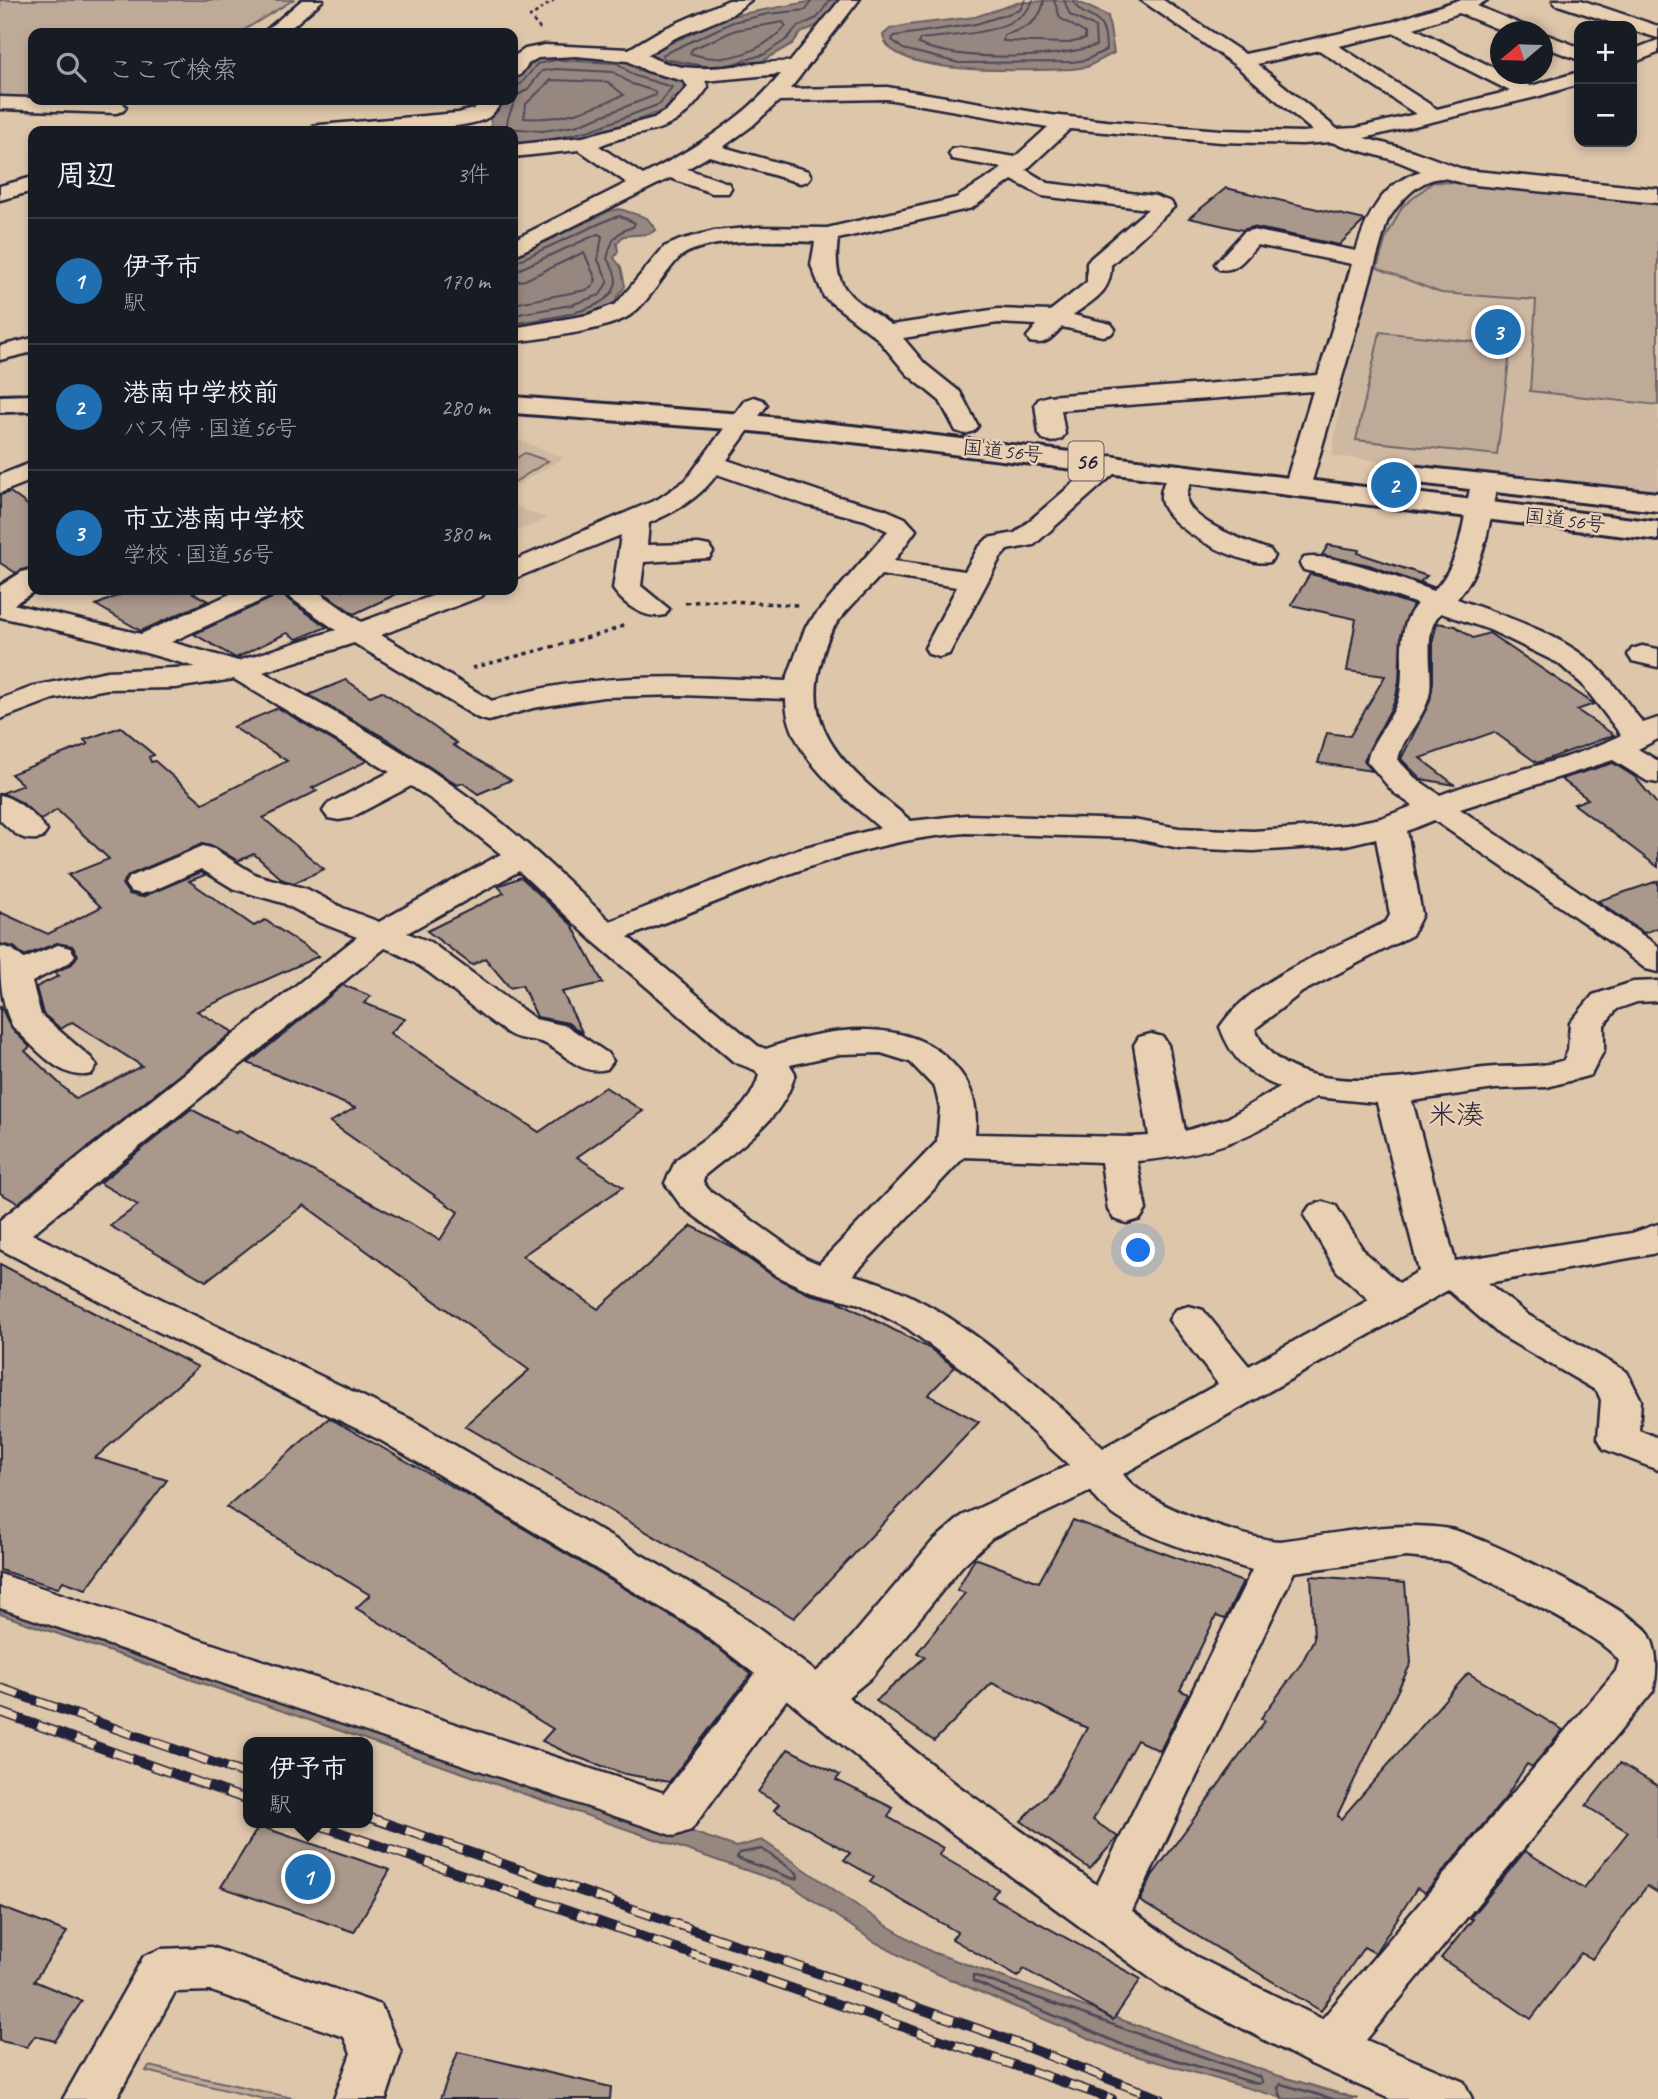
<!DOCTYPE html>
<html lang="ja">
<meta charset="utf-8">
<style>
body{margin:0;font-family:Caveat,"Klee One",sans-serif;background:#242831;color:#f1f3f6}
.controls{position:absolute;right:21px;top:21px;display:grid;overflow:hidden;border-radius:14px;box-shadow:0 4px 10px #0003}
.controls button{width:63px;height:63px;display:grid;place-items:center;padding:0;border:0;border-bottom:2px solid #363941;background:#171b24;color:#f1f3f6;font:35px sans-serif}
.compass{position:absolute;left:1490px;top:21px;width:63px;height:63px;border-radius:50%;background:#171b24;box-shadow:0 4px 10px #0003;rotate:251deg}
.you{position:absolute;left:1139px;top:1251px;width:24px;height:24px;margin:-18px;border:5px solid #fff;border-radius:50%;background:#1a73e8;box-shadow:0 0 0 10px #1a73e833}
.badge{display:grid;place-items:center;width:46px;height:46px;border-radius:50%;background:#1f6fb2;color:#fff;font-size:23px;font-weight:700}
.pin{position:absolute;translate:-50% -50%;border:4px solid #fff;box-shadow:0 2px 7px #0006}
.popup{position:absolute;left:243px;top:1737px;width:130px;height:91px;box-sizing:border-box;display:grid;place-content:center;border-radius:14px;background:#171b24;filter:drop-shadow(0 2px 5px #0005);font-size:23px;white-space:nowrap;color:#9ea1a6}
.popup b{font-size:26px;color:#f1f3f6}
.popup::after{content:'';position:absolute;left:50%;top:100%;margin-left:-14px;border:14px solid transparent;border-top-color:#171b24}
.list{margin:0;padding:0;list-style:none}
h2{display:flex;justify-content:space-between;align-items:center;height:91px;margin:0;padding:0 28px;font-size:30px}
h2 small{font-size:23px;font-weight:400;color:#9ea1a6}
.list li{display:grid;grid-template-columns:46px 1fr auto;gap:21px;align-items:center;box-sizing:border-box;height:126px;padding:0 28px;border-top:2px solid #363941}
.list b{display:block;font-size:26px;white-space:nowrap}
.list p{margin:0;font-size:23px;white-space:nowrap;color:#9ea1a6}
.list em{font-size:23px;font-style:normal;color:#9ea1a6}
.icon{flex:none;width:38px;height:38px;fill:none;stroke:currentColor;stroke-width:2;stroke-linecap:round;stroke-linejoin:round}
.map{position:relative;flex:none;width:1658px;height:2099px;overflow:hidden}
.search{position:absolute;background:#171b24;box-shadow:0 4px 10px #0003;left:28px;top:28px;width:490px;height:77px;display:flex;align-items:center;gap:18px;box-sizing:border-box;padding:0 24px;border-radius:14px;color:#9ea1a6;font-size:26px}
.panel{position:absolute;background:#171b24;box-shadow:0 4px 10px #0003;left:28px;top:126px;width:490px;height:469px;border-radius:14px}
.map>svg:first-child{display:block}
.built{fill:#ceb8a1}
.green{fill:#bfaa98;stroke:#70666a;stroke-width:2}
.water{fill:#968780;stroke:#685f64;stroke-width:2}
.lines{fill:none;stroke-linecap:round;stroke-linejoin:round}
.shore-far1{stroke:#504a57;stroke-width:2}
.shore{stroke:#504a57;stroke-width:2.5}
.building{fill:#a9988b;stroke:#22223b;stroke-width:2}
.street-casing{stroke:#22223b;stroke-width:5}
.secondary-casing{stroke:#22223b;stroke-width:6}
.highway-casing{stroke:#22223b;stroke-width:6}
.path-far1{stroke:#22223b;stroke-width:2.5;stroke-dasharray:3.5 3.5;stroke-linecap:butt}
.path{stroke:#22223b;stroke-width:3.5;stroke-dasharray:4.5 4.5;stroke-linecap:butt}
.street{fill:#ead0b2;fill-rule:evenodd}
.secondary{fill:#ead0b2;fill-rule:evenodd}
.highway{fill:#ead0b2;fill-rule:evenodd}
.rail-casing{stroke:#22223b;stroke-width:10}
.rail{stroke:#ead0b2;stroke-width:7;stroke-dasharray:20;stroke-linecap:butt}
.labels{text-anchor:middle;stroke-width:5;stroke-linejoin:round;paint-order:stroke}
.far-street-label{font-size:21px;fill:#22223b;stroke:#ead0b2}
.shield{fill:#ead0b2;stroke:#5e565f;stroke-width:2}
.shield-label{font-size:23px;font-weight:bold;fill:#22223b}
.quarter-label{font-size:28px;fill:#22223b;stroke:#ead0b2}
</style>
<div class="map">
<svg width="1658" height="2099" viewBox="0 0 1658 2099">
<rect width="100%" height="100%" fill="#dec6ab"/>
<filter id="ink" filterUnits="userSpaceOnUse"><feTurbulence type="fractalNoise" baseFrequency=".0143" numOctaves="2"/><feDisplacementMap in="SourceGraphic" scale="14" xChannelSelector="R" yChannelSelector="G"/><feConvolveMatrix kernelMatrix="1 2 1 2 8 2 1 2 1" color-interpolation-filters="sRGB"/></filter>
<g filter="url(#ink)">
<g class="built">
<polygon points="1427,179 1457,179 1658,201 1658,492 1332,456 1341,395 1378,238 1394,206"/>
<polygon points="517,439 563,458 513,488 513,440"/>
<polygon points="513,505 547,519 513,533"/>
</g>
<g class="green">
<polygon points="0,0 293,0 239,33 33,33 33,100 124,100 101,106 0,104"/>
<polygon points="1433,182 1471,183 1658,203 1658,405 1530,391 1536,300 1441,293 1377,268 1386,238 1402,207"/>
<polygon points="1380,332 1511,346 1497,455 1356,440"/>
<polygon points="525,453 548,461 513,483 513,460"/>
<polygon points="149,2066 297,2099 264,2099 146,2071"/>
</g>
<g class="water">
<polygon points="819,0 839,0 822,23 801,33 792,44 752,67 739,70 671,68 648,56 649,53 730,16"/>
<path d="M1056 0 1078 2 1108 16 1114 53 1087 67 1072 69C1037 70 890 79 883 35L890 29 908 25 975 17 1017 3Z"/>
<path d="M540 55 621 57 638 70 682 80 691 87 671 99 669 109C617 125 568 152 513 143V131H492L490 117 501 100H513C513 79 522 65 540 55Z"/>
<polygon points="620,209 647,218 656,230 649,234 623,236 617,243 618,252 614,258 621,267 625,286 616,299 617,302 594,315 513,331 513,257 609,211"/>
<polygon points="0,1594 736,1847 762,1840 884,1924 932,1952 1273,2074 1358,2099 1286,2099 1119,2051 921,1967 873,1941 792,1886 0,1614"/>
</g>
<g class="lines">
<g class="shore-far1">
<path d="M1025 0 1020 10 976 24 894 36 892 40 903 49 959 63 1072 62 1086 60 1106 50C1106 6 1082 24 1073 0"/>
<path d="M1033 0C1020 35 953 35 920 39L918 44C965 62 1047 59 1096 46L1095 27 1070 15 1064 0"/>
<path d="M1044 0C1041 23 1024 29 1004 35L1003 41 1069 43 1085 39V33L1060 18 1054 0"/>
<path d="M783 22 786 26C762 52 724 66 690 53L692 49 736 30Z"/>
<polyline points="733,64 765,54 787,39 797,27 817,18 830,0"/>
<polyline points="704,66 664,59 662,55 733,22 768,14 806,10 812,0"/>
<path d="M556 69 613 72 632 84 654 91 656 95 575 126 543 131 507 128C505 118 514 107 516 96L527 90 542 71Z"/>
<path d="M551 80 608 82 624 95C589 109 563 121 524 118L526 104Z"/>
<polyline points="513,86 521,84 537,64 556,60 617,63 635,76 672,87 660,104 591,130 558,138"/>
<path d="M513 263 612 218 620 216 635 223 633 227C614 232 611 242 607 259 646 312 545 317 513 324"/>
<polyline points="513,272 598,234 602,236 598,260 608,281 600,295 571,305 513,315"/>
<polyline points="513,282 525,280 584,252 596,280 592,287 586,290 513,304"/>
</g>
<g class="shore">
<polygon points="762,1849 797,1873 798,1878 794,1879 737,1858 739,1853"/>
<polygon points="973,1975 1260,2077 1262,2082 1258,2084 1121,2044 973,1981"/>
<polyline points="1282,2099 1278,2088 1281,2084 1333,2099"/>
</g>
</g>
<g class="building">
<polygon points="1226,188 1365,220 1339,245 1253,227 1242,230 1189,218"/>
<polygon points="10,492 33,509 33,567 16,573 0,563 0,495"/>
<polygon points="1328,545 1359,550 1358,553 1427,576 1420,582 1433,587 1432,588 1369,565 1322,555"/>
<polygon points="1310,574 1351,584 1413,605 1401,635 1399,681 1395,701 1364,760 1372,771 1318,763 1327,733 1350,736 1385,676 1347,671 1356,619 1291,605"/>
<polygon points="131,590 160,590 168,594 178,590 188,590 208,601 141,631 96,605"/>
<polygon points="278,590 281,590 286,598 327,627 297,639 287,633 236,658 194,634 272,598"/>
<polygon points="320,590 405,590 354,614"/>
<polygon points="1437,623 1455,626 1473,638 1489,633 1594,704 1577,710 1614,735 1537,763 1494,732 1420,758 1455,785 1421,779 1401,759 1430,701 1433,682 1433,639"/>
<polygon points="346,680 370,696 382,691 457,743 453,745 511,780 478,794 463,783 457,785 387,739 309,695"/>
<polygon points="278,708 367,761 312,788 317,791 263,818 324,869 294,883 283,880 254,854 238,861 215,847 202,844 129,875 122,884 129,894 142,897 201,872 205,875 189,881 254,926 265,920 319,956 197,1011 233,1032 18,1203 0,1193 0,1005 11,1028 30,1047 25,1051 76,1099 142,1066 72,1022 61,1029 43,1014 36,987 59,976 54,973 72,964 78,955 72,946 57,943 24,956 14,947 0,944 0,912 48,934 101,907 68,875 109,859 57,810 41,820 21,802 2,793 23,785 11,774 88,744 84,740 121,727 154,755 149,757 151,762 155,761 203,803 287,761 233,727"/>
<polygon points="1613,763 1635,777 1658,805 1658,867 1574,804 1588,799 1561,779"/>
<polygon points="521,877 572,925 603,983 562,992 583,1034 568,1023 537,1017 522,985 510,988 485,958 472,965 427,931 504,893 498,886"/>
<polygon points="1658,881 1658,928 1644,933 1598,901"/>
<polygon points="343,985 371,996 364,1003 405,1019 390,1033 539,1132 605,1087 643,1111 577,1157 623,1187 522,1256 598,1309 692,1226 732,1247 776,1278 809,1294 838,1301 929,1348 955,1367 928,1395 979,1422 794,1618 465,1426 529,1370 304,1205 206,1281 110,1226 138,1205 100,1183 191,1109 236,1133 239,1131 440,1240 458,1212 330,1122 355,1108 248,1063"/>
<polygon points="0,1264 198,1367 95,1458 167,1480 86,1589 63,1581 58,1588 0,1570"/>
<polygon points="329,1418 476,1500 696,1631 751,1674 669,1782 625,1774 574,1756 542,1741 553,1729 356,1608 370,1595 226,1507"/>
<polygon points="1073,1520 1243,1582 1225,1619 1216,1616 1180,1690 1188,1694 1160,1751 1137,1740 1093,1820 1118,1837 1090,1869 1021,1821 1056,1784 1087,1728 992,1683 934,1741 876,1701 925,1657 917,1653 965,1593 957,1590 975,1558 1039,1582"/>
<polygon points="1311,1576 1405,1583 1411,1663 1337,1816 1341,1819 1468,1673 1563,1730 1532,1767 1527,1764 1504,1800 1425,1893 1417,1888 1375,1953 1364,1947 1321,2011 1140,1901 1152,1876 1265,1721 1261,1718 1301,1664 1314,1639"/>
<polygon points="788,1749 840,1775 836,1780 893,1808 888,1817 943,1848 939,1855 998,1889 992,1897 1141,1979 1113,2020 1024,1969 1018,1977 952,1939 957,1932 870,1882 874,1877 844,1860 850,1853 774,1810 779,1804 758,1792"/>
<polygon points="1620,1763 1658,1786 1658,1893 1647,1886 1592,1959 1581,1953 1531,2019 1441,1958 1473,1919 1470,1918 1525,1851 1584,1888 1628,1832 1586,1806"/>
<polygon points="259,1826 390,1870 354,1932 221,1887"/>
<polygon points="0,1907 67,1932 34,1981 82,2001 55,2041 35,2036 27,2047 0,2041"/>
<polygon points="458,2052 611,2087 610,2099 440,2099"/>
</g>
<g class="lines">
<g class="street-casing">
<g id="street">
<polygon points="302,0 323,0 285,33 263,33"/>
<path d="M729 0H751L731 15 675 38 647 55C693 81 741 60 790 62L840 0H859L790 89 887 87 1051 115 1106 121 1221 130 1302 132 1313 131 1235 65 1141 0H1163L1245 54 1392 22 1459 0H1487L1477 6 1530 28 1532 32H1505L1459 13 1414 28 1500 71V74L1531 86 1579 72V84L1536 97 1364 138 1413 151 1465 170 1658 189V203L1465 184C1458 182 1450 179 1443 178 1419 178 1398 203 1387 222L1310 488 1306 494 1297 496 1288 494 1284 488 1313 391 1061 410 1065 434 1061 439 1052 442 1043 439 1039 434 1035 404 1039 399 1048 396 1318 375 1352 264 1257 245C1246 257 1237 273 1219 269L1215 264 1244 232 1252 230 1356 251C1367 214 1383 183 1421 171L1397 161 1331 142 1302 144 1221 142 1070 129 1026 170 1048 183 1155 196 1171 202 1174 207 1111 265C1111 293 1094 299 1073 315L1111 324 1115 329 1111 334 1103 336 1062 327C1052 338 1046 346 1030 342L1027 337 1037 325 998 323 903 338 925 364 960 392 978 426 974 431 965 434 956 431 940 401 907 374 877 338 824 297 811 265 815 242C783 241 701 236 678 259 662 276 651 299 633 313 611 331 542 338 513 342V328L588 315 616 304 664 247 680 240 714 231 759 227 827 228 956 198 1003 168 952 159 949 154 952 149 960 148 1015 157 1048 127 887 99 779 101 752 126 723 147 808 171 811 176 808 181 800 183 709 156 687 169 728 183 731 188 728 193H712L670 178 513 256V240L627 183 579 150 513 157V145L583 137 654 118 667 110 688 87 684 81 647 71 628 61 576 56 538 58 529 63 520 75 513 77V57L525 49 545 45 629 49 661 30ZM1395 33 1510 91 1437 109 1339 46ZM1319 50 1416 114 1356 128 1337 129 1257 64ZM781 74C744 119 695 148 643 175L599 146C651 124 670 142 708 87L705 81ZM1012 180 1042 196 1148 209 1091 258 1087 263V282L1050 311 998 309 891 325C852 296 831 293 838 239L972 208Z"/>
<polygon points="1553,0 1581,0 1658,26 1658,38 1632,30 1632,26 1622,26 1555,4"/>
<polygon points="1542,33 1579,47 1579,60 1542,46"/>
<polygon points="1658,40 1658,53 1632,63 1632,50"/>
<polygon points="0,97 116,101 123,103 126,107 123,111 116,113 0,109"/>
<path d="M482 100H503C500 105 494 113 489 117 465 133 342 133 310 131L313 127 320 125 458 113 474 109Z"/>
<polygon points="33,177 33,191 0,200 0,186"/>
<polygon points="33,338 33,352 0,360 0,346"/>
<path d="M754 397 763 400 767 405 727 460 824 493 884 509 905 518 916 530 894 561 965 571 978 548 988 538 1015 533 1103 458 1112 456 1121 458 1125 464 1034 545 1007 550 1000 558 949 654 939 657 929 654 925 648 957 587 881 575C866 592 847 608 834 627 827 637 824 650 821 662 799 738 860 778 911 821L966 815 1133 820 1179 828 1253 831 1346 825 1381 818 1413 806 1393 792 1367 761C1373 735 1395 719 1400 693 1406 663 1394 629 1417 604L1352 581 1304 570 1300 564 1304 558C1333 551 1403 580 1433 591 1461 565 1463 519 1471 484L1475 478 1484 476 1493 478 1497 484C1489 525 1485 566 1457 599 1504 616 1567 635 1602 672 1617 687 1629 706 1643 723L1658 718V739L1638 749 1658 761V783L1647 781 1613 760 1460 809 1658 946V972L1646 969 1590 927 1434 820 1407 831 1422 915 1412 935 1302 992 1255 1029C1285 1106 1421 1075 1484 1068 1510 1065 1539 1069 1564 1060L1568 1050 1570 1023 1593 995 1633 982 1658 981V1001L1637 1002 1617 1009 1604 1025V1050L1591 1075 1547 1087 1495 1089 1412 1101 1455 1261 1632 1233 1658 1224V1252L1652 1254 1488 1283 1528 1315 1627 1372 1641 1400 1639 1430 1658 1438V1470L1604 1449 1598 1438 1601 1400 1597 1391 1500 1335 1448 1290 1123 1474C1142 1505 1245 1539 1280 1541 1335 1534 1394 1520 1449 1529 1478 1533 1630 1610 1647 1631 1658 1648 1658 1672 1653 1691L1366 2040 1464 2082 1472 2099H1390L1311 2064 1161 1986 925 1813 787 1699 691 1830 674 1836 0 1608V1574L664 1793 755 1674 697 1629 382 1441 159 1332 0 1249V1220L357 937 319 922 283 903 234 889 201 869 152 891 141 894 130 891 125 884 130 877 203 846 214 849 256 875 307 889 343 908 379 922 501 854 434 801 411 786 350 818 339 820 328 818 323 811 328 804 390 772 234 679 175 688 107 689 53 699 0 719V699L35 686 107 671 196 667 96 639 0 617V601L141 634 239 590H275L271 596 171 642 238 661 336 630 288 596 284 590H316L361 622 448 590H486L482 596 381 635 492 701C588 671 686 676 786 681L806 626 888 531 886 530 865 520 806 505 717 474C699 499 676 511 649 523L647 545 699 544 709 546 713 552 709 558 644 562 641 586 669 609 665 615C646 620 624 605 613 589L621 535 513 579V561L658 499 686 480 745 400ZM1441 613 1490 630 1558 663 1582 684 1621 735C1564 764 1499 772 1440 795L1415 778 1398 760C1403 734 1426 718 1430 691 1433 668 1422 629 1441 613ZM354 643 478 718 489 721 533 708 603 697 681 695 786 699C786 753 843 796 880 828L798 849 610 921C560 874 512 827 456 788 395 744 328 709 263 672ZM966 833 1133 838 1179 848 1253 851 1346 845 1376 838 1390 915 1386 922C1334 949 1253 977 1220 1027 1231 1058 1249 1076 1280 1087L1228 1118 1185 1131 1168 1045 1163 1037 1151 1034 1139 1037 1134 1045 1149 1136 1132 1137 975 1134C978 1106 973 1086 954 1065 909 1014 823 1028 766 1049L758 1046 628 937C737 895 848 841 966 833ZM519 871 593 941 734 1062 755 1070 759 1075C750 1113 705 1137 676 1160L665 1183 682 1207 777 1276 810 1291 860 1304 907 1328 969 1374 1069 1465 962 1516 932 1542 840 1651 816 1672 727 1605 410 1419 187 1312 32 1234 385 948C432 966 467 1007 509 1034 520 1041 534 1038 546 1044 568 1055 580 1076 607 1069L613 1061 607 1053 567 1026 535 1019 430 942 407 933ZM881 1053 910 1062 935 1088 940 1108 937 1142 819 1264 805 1258 708 1189 703 1182 705 1175C740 1146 784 1120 795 1073L790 1065 840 1054ZM1316 1097 1377 1103 1419 1271 1399 1283 1365 1253 1336 1206 1323 1202 1310 1206 1304 1215 1337 1271 1369 1300 1249 1366 1203 1310 1189 1306 1175 1310 1169 1320 1218 1384 1103 1448C1034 1382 948 1297 853 1275L964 1157 1101 1162 1108 1210 1114 1219 1127 1223 1140 1219 1146 1210 1137 1161C1215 1154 1251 1138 1316 1097ZM1091 1491C1114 1532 1207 1556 1252 1570L1097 1885 957 1785 848 1697 872 1677 962 1566 992 1538ZM1406 1557 1447 1561 1466 1569C1497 1586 1604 1636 1619 1661L1616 1671 1322 2019 1195 1956 1132 1911 1294 1572Z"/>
<polygon points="33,462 33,480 0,493 0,475"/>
<path d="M1181 465 1190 467 1194 473C1192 481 1186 491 1187 500 1191 522 1250 543 1270 550L1274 556 1270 562C1244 568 1164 528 1161 499 1160 489 1167 475 1172 467Z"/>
<polygon points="1642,646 1658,649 1658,667 1632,661 1628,655 1632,649"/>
<path d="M0 795C17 799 37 816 47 831L42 838C22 843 14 833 0 820Z"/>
<path d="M58 945 70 948 75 955 70 962 32 982 41 1015 91 1058 97 1066 91 1074C61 1082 34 1046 13 1027 0 1003 0 973 0 946L12 949 24 959Z"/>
<polygon points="211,1947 381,2005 401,2053 386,2099 334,2099 351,2053 344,2037 211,1991 175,1992 116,2099 63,2099 144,1956 161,1949"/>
</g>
</g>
<g class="secondary-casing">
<polygon id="secondary" points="33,569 33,590 36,590 11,606 0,608 0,586 22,572"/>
</g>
<g class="highway-casing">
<g id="highway">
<polygon points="33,395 33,411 0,412 0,396"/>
<polygon points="513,397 742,414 861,427 1658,522 1658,540 861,443 742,430 513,413"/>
<polygon points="1410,466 1658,493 1658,511 1400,481 1396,475 1400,469"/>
</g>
</g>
<polyline class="path-far1" points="540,29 530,17 554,0"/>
<g class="path">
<polyline points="685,603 711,600 798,605"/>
<polyline points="472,668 608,632 625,625"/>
</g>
<use href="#street" class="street"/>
<use href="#secondary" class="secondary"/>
<use href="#highway" class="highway"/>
<g class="rail-casing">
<g id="rail">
<polyline points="0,1688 248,1775"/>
<polyline points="0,1712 248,1800"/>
<polyline points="368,1817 990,2033 1161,2099"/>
<polyline points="313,1823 1112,2099"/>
</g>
</g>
<use href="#rail" class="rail"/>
</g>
</g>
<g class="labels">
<g class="far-street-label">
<text transform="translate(1003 451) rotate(6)" y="7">国道56号</text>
<text transform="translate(1565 520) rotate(7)" y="7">国道56号</text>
</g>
<rect class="shield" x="1068.5" y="441.5" width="35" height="39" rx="5"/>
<g class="shield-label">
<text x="1086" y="469">56</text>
</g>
<g class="quarter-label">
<text x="1456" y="1124">米湊</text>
</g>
</g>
</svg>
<div class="controls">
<button>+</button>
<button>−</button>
</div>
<svg class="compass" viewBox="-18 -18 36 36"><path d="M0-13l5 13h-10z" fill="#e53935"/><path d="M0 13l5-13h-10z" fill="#9ea1a6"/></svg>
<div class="you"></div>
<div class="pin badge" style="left:308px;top:1877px">1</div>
<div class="popup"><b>伊予市</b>駅</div>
<div class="pin badge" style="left:1394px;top:485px">2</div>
<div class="pin badge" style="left:1498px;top:332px">3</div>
<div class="search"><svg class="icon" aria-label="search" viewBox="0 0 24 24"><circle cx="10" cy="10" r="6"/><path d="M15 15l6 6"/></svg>ここで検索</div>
<section class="panel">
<h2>周辺<small>3件</small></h2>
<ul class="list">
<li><span class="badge">1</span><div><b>伊予市</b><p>駅</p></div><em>170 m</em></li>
<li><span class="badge">2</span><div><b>港南中学校前</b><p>バス停 · 国道56号</p></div><em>280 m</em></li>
<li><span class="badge">3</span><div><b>市立港南中学校</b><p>学校 · 国道56号</p></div><em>380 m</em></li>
</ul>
</section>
</div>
